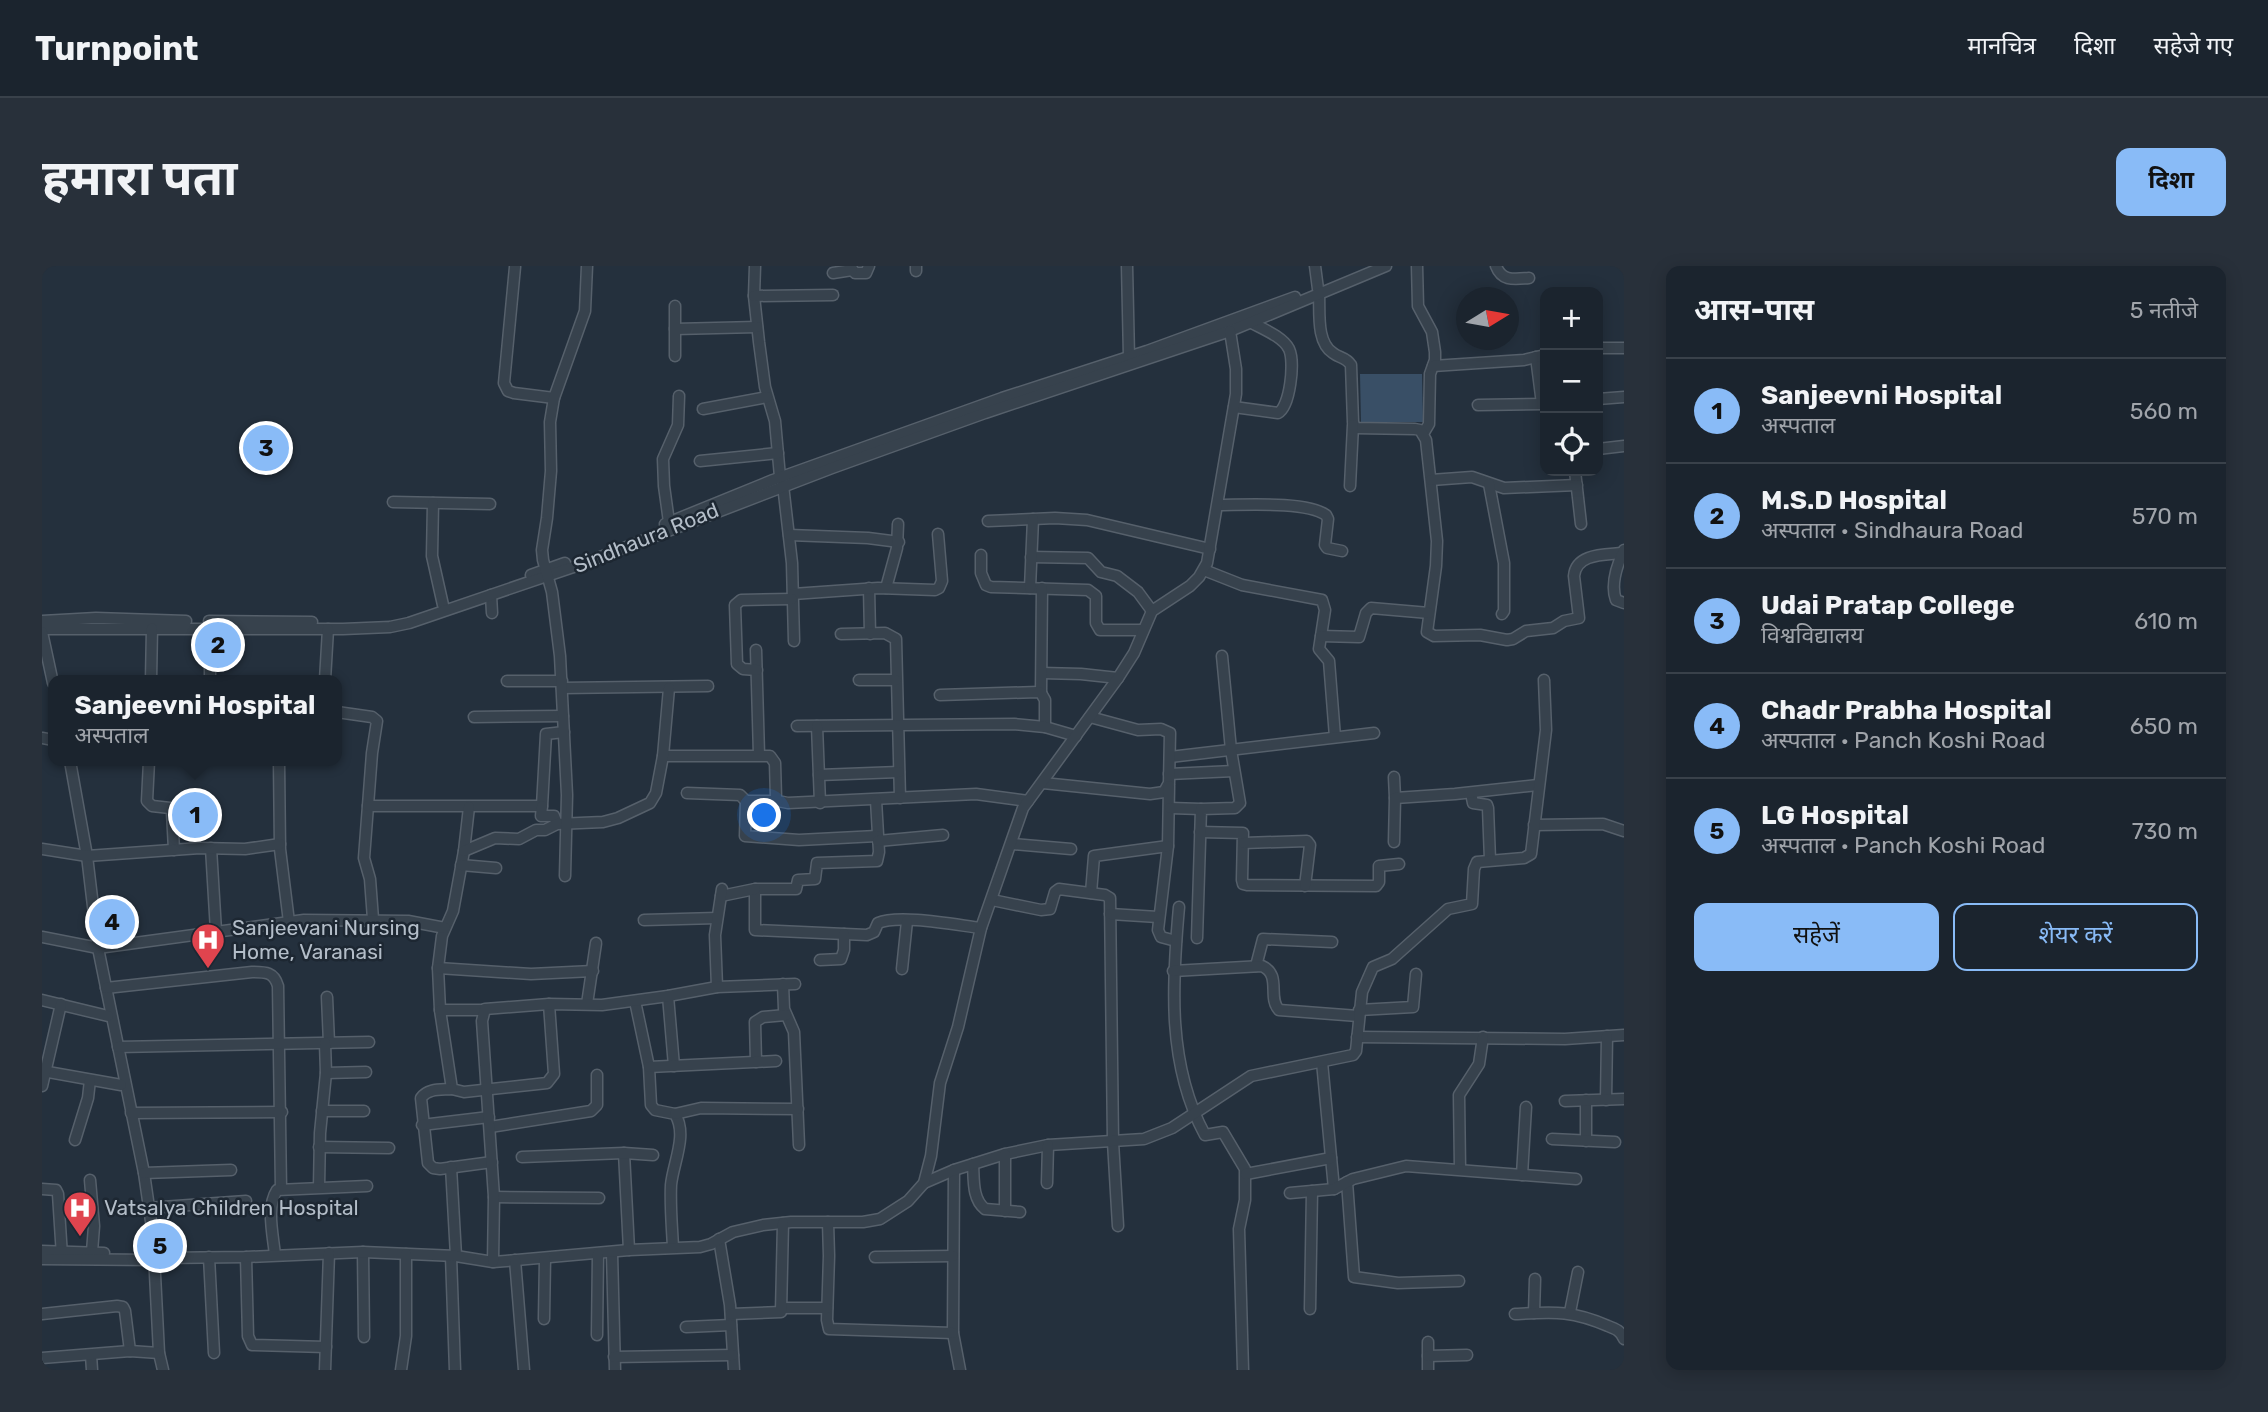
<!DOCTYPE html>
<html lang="hi">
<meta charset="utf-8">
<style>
body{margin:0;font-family:Rubik,"Noto Sans Devanagari",sans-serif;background:#28303a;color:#f1f3f6}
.controls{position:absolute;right:21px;top:21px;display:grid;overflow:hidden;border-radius:14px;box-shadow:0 4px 18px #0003}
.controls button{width:63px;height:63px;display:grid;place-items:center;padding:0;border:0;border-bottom:2px solid #39414a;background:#1b242e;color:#f1f3f6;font:35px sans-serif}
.compass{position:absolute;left:1414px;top:21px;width:63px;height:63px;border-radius:50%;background:#1b242e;box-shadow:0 4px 18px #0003;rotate:79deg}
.you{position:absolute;left:723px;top:550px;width:24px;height:24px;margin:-18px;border:5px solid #fff;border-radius:50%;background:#1a73e8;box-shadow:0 0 0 10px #1a73e833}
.badge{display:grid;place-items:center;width:46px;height:46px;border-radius:50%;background:#89bbf7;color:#111;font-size:23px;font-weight:700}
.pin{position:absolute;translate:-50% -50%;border:4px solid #fff;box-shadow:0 2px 7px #0006}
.popup{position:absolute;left:6px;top:409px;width:294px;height:91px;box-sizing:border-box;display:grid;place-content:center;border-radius:14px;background:#1b242e;filter:drop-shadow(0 2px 5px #0005);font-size:23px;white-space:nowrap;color:#a0a4aa}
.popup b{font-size:26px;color:#f1f3f6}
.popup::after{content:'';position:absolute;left:50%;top:100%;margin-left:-14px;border:14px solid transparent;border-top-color:#1b242e}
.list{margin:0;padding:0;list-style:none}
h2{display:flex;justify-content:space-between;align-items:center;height:91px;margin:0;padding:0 28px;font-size:30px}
h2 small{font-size:23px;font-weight:400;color:#a0a4aa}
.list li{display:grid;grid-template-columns:46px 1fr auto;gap:21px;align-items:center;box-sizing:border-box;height:105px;padding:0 28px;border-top:2px solid #39414a}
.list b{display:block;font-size:26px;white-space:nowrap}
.list p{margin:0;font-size:23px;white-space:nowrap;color:#a0a4aa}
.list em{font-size:23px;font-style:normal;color:#a0a4aa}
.actions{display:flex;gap:14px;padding:21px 28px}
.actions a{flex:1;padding:16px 0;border:2px solid #89bbf7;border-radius:14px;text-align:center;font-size:24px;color:#89bbf7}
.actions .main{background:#89bbf7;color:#111}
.icon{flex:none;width:38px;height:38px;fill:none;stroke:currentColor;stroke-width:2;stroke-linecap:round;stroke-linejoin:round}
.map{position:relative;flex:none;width:1582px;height:1104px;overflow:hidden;border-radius:14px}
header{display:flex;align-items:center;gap:42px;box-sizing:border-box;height:98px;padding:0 35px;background:#1b242e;border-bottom:2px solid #39414a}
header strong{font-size:33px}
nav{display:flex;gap:38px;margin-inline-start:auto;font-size:24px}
.intro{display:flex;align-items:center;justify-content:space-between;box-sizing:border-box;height:168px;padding:0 42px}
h1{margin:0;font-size:49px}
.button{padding:18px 32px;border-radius:14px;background:#89bbf7;color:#111;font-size:24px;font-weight:700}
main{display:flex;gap:42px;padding:0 42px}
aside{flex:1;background:#1b242e;border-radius:14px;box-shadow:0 4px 18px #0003}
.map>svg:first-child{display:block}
.water{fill:#394f66}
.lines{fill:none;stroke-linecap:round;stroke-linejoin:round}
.minor-casing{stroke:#56606b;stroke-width:13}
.minor{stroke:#37424d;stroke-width:10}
.labels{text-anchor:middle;stroke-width:5;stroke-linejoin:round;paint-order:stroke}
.street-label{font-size:21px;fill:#b3bdc8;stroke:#1d2732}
.poi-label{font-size:21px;fill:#b3bdc8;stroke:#1d2732;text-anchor:start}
</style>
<header>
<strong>Turnpoint</strong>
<nav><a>मानचित्र</a><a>दिशा</a><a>सहेजे गए</a></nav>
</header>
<div class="intro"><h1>हमारा पता</h1><a class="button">दिशा</a></div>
<main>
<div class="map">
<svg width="1582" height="1104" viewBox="0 0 1582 1104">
<rect width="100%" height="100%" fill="#24303d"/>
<polygon class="water" points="1318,108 1380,108 1381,156 1319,156"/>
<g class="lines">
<g class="minor-casing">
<g id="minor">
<polyline points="713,0 712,30 717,76 723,121 733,155 738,211"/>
<polyline points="808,0 813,7 824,7 827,0"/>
<polyline points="1085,0 1087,91"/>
<polyline points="1273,0 1276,23"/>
<polyline points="1375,0 1376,40 1390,66 1393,86 1393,94 1388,108 1387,158 1381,168"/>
<path d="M1454 0C1460 16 1473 13 1487 12"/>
<polyline points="473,1 462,117 466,125 472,127 512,132"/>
<polyline points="874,5 874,0"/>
<polyline points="791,7 810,4"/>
<path d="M1277 28C1278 46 1274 76 1291 87 1297 92 1304 91 1309 99L1311 156 1313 162 1373 163 1378 164 1384 174 1395 275 1394 300 1385 366 1392 370 1438 369 1465 374 1471 373 1484 365 1511 362 1522 355 1537 352 1532 310C1534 287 1563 289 1580 287"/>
<polyline points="712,30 791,29"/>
<polyline points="633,63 715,61"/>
<polyline points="1556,82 1582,82"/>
<polyline points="633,90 633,40"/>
<polyline points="1494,91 1500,138"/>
<polyline points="1391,100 1482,94 1503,89"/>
<polyline points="1556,133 1582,131"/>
<polyline points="1436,139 1503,138"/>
<path d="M1192 141 1236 147C1248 141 1253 96 1247 83 1241 71 1221 63 1210 57"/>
<polyline points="661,143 725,131"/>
<polyline points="1556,183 1582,180"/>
<polyline points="658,195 736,187"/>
<polyline points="1533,205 1539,258"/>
<polyline points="1389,214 1430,211 1462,222 1535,219"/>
<polyline points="1447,218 1462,297 1462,345 1460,348"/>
<polyline points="741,219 750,297 752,375"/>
<polyline points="1308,220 1311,159"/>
<polyline points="351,236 448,238"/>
<polyline points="391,237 390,290 401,339"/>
<path d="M1176 239C1202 239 1264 235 1284 249L1286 253 1283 279 1285 282 1300 285"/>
<polyline points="946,255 1013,252 1045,254 1168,283"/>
<polyline points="627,256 622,220 621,193 636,159 637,130"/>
<polyline points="623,258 731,214 960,132 1105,85 1253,31"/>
<polyline points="747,269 826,272 857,276"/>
<path d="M1582 284C1575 299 1568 318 1574 334L1582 337"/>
<polyline points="939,289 939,307 944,319 949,321 1046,324 1054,330 1054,357 1058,364 1101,364"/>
<polyline points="989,291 1046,292 1059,306 1075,310 1096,326 1110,345"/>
<polyline points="1162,304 1200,319 1280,334 1283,344 1277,383 1287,395 1293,471"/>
<polyline points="489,309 523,297"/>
<polyline points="827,322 828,368"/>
<polyline points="844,322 855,282 856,258"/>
<polyline points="988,322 991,253"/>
<polyline points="751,328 836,322 893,324 897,322 900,315 896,268"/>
<polyline points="449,329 450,347"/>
<polyline points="0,355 54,352 144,355"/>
<polyline points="167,355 270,356"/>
<polyline points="168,362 168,414"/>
<polyline points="0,363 301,363 348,361 367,357 540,298 790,202 943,147 1188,65 1344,0"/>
<polyline points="0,366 11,417"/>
<polyline points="799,368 843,367 854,373 858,532"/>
<polyline points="1279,370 1317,371 1324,347 1329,342 1387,347"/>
<polyline points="714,384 717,489"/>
<polyline points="715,404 701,403 695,398 693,339 699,334 750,333"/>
<polyline points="1000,407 1039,408 1076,412"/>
<polyline points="109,414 110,362"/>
<polyline points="283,414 286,363"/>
<polyline points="817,414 854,414"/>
<polyline points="465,415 520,415"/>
<polyline points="520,422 666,420"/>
<polyline points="999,427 1000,322"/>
<polyline points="898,429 996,426 999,427 1003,434 1003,461"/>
<polyline points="295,446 330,451 335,455 330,487 322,592 328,613 331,653"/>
<polyline points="432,451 521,450"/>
<polyline points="755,460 972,458 1003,461 1034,470"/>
<polyline points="775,460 778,537"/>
<polyline points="0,472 11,474"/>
<polyline points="621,490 728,490 733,497 734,532 736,535 746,537 934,528 986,535"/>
<polyline points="1128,491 1332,467"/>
<polyline points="28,495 45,590 56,682 102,907 111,969 117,1087 121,1104"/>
<polyline points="107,495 105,535 110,540 128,542 130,546 132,584"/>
<polyline points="237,496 238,583 247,656"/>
<polyline points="1127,508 1192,505"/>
<polyline points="777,509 857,506"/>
<polyline points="1352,511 1353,532"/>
<polyline points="1001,517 1108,528 1122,526 1127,517 1128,467 1119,463 1096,464 1048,451"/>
<polyline points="1127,520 1126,580 1116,664 1119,671 1134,675"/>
<polyline points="645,527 698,529 704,535 736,535"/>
<polyline points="1429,527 1431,537 1445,539 1446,542 1448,594"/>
<path d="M834 534 837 586 835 595 775 597 773 613 756 614 754 623H713V664L825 669 832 666 836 657C857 648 914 659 939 662"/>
<polyline points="704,535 703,570 757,574 835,570"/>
<polyline points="326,540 500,540 504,468 522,466"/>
<polyline points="500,540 499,550 512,550 515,558"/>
<polyline points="427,541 422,585 411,645 400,670 396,702 398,744 410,823 422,826 505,817 512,808 507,738"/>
<polyline points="1128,542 1159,543"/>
<polyline points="1492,559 1561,558 1582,565"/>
<polyline points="1158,566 1201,567 1200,614 1201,618 1205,619 1334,620 1337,616 1337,600 1357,598"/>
<polyline points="836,575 901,569"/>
<polyline points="1352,576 1353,532 1413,528 1496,519"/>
<polyline points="1202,577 1265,575 1268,579 1263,620"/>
<polyline points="970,578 1029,583"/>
<polyline points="169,582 174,665"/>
<polyline points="0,583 45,590 158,582 203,583 238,578"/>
<polyline points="422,585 453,572 477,573 494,564 503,564 515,558 561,556 576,552 608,537 614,527 621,490 627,422"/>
<polyline points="419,599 454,602"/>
<polyline points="523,610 525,529 518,390 510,326 501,294 500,284 505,252 509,205 508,156 512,132 543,45 545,0"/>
<polyline points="1049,627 1052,590 1126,580"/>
<polyline points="679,630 713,623"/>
<polyline points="950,634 999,644 1008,643 1013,626 1017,623 1063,629 1068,632 1071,876 1076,960"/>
<path d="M1137 641C1130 718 1125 799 1163 869L1181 866 1203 903V934L1197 963 1201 1104"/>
<polyline points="1068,648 1116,651"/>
<polyline points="602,654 675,652"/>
<polyline points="0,671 56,682 262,654 366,655 403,662"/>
<polyline points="1155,672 1159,543 1193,542 1198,537 1189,484 1180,390"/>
<polyline points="778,694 799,693 802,684 802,668"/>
<polyline points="1214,700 1221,673 1290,676"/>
<polyline points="396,702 489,708 551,705"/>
<polyline points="860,703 865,655"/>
<path d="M1131 705 1220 700C1240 709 1225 731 1237 744L1316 750"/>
<polyline points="741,718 742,743 752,766 757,879"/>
<polyline points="675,721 673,669 680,623"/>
<path d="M64 722 210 706C224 706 232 706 236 720L239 923"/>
<polyline points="626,730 632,800"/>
<polyline points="285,731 287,777"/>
<polyline points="0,734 66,750"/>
<path d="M593 735 607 801 609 839 613 844 633 848C646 869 631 897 629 919 628 940 630 961 631 981"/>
<polyline points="545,738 554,677"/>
<polyline points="398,744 441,744"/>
<polyline points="1317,744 1371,741 1374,708"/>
<polyline points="1315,771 1523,773 1582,769"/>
<polyline points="76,781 327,776"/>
<polyline points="714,796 713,756 721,751 744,749"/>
<polyline points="1280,796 1292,923"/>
<polyline points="607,801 734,795"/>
<polyline points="0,805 79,819"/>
<polyline points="284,807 324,806"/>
<polyline points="0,820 19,738"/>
<path d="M410 823C399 824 386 822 379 832L386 897 391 902 398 903 450 896"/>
<polyline points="1544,834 1544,875"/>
<polyline points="1564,834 1565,770"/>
<polyline points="1523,835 1582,833"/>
<polyline points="280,845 322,845"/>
<polyline points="89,847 240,846"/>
<polyline points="633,848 659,842 756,843"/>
<polyline points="380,859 447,851"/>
<polyline points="448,861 549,845 555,839 555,809"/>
<polyline points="1510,873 1573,876"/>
<polyline points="33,874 46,832 48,814"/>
<polyline points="277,881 347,882"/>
<polyline points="582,887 587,984"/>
<polyline points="480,891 582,887 611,889"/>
<path d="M931 898C932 913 930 933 943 943L978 946"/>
<polyline points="409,901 414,990"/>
<polyline points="1418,903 1417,829 1437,798 1441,771"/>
<polyline points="912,904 911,1067 918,1104"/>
<polyline points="102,907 189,904"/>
<polyline points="1204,908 1289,892"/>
<polyline points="1480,909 1484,841"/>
<polyline points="48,914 52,960 50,986"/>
<polyline points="1305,916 1312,1011 1356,1017 1417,1015"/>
<polyline points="882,917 912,904 963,888 1006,879 1102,873 1130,862 1209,810 1311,789 1314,785 1320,726 1331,701 1350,693 1406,643 1430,638 1432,603 1435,596 1482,592 1489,588 1504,464 1502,414"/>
<polyline points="1005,917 1006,879"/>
<polyline points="277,921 278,867 284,807 283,777"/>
<polyline points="0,923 14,924 16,928 20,990"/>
<polyline points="1248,927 1292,923 1311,913 1364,900 1534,913"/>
<polyline points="452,931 557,932"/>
<polyline points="106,942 204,935"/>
<polyline points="963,945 963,888"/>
<polyline points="786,956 787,990 785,1054 787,1063 911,1067"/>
<polyline points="677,973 688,1039 692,1104"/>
<polyline points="0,985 62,987"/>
<polyline points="321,986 322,1071"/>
<polyline points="570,987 573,1104"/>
<path d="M233 989C231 969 224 941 235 924L325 920"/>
<polyline points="409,990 413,1104"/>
<polyline points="167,991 172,1087"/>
<polyline points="204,991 206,1070 210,1079 284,1081"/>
<polyline points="833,991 911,990"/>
<polyline points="0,993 112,994 117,992 204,991 321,986 414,990 451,996 464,995 587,984 658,981 669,978 691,966 721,959 749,956 821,956 838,953 866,935 882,917 889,890 898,817 916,761 939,662 981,542 1076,412 1092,387 1110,345 1148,320 1157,311 1165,297 1194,128 1194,103 1188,65"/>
<polyline points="473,994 482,1104"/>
<polyline points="451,996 452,931 440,755 443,743 507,738 560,739 626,730 675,721 753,718"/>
<polyline points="740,1042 785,1042"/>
<polyline points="1268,1043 1270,925"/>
<polyline points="1528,1046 1536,1006"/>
<polyline points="1492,1047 1493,1013"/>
<polyline points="0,1048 75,1040 81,1041 83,1045 88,1085"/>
<polyline points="689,1048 739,1046 741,957"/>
<path d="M1473 1048C1512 1046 1529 1044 1566 1060 1574 1063 1579 1065 1582 1073"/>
<polyline points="502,1053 503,992"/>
<polyline points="644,1061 689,1059"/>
<polyline points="555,1069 556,988"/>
<polyline points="1386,1076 1386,1104"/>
<polyline points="49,1089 50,1104"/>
<polyline points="1386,1090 1425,1089"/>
<polyline points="572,1091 691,1089"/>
<polyline points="0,1092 88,1085 117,1087"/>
<polyline points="283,1104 287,987"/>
<polyline points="359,1104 364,1070 364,988"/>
</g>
</g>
<use href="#minor" class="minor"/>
</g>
<defs>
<g id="hospital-pin" transform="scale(1.75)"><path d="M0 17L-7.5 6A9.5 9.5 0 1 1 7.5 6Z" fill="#e0444e" stroke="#1d2732"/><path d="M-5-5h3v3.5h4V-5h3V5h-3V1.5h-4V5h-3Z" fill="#fff"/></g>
</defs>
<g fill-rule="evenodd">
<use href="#hospital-pin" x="166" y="674"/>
<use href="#hospital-pin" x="38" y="942"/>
</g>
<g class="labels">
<g class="street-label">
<text transform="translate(604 272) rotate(-22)" y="7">Sindhaura Road</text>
</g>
<g class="poi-label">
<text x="190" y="669">Sanjeevani Nursing<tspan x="190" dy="24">Home, Varanasi</tspan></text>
<text x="62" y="949">Vatsalya Children Hospital</text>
</g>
</g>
</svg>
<div class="controls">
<button>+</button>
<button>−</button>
<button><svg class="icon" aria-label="locate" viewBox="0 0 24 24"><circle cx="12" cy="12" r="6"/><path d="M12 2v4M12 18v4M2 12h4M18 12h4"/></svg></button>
</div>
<svg class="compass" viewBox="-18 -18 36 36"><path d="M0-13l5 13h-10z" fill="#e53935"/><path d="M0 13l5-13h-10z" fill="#a0a4aa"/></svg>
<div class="you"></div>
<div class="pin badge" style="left:153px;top:549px">1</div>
<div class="popup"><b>Sanjeevni Hospital</b>अस्पताल</div>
<div class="pin badge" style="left:176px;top:379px">2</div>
<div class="pin badge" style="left:224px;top:182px">3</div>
<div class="pin badge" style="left:70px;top:656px">4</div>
<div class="pin badge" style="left:118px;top:980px">5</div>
</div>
<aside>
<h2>आस-पास<small>5 नतीजे</small></h2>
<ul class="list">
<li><span class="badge">1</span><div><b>Sanjeevni Hospital</b><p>अस्पताल</p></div><em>560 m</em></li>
<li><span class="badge">2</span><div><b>M.S.D Hospital</b><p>अस्पताल · Sindhaura Road</p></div><em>570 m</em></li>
<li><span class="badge">3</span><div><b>Udai Pratap College</b><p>विश्वविद्यालय</p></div><em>610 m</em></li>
<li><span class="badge">4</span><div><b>Chadr Prabha Hospital</b><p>अस्पताल · Panch Koshi Road</p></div><em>650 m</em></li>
<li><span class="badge">5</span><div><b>LG Hospital</b><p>अस्पताल · Panch Koshi Road</p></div><em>730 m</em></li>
</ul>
<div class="actions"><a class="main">सहेजें</a><a>शेयर करें</a></div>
</aside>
</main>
